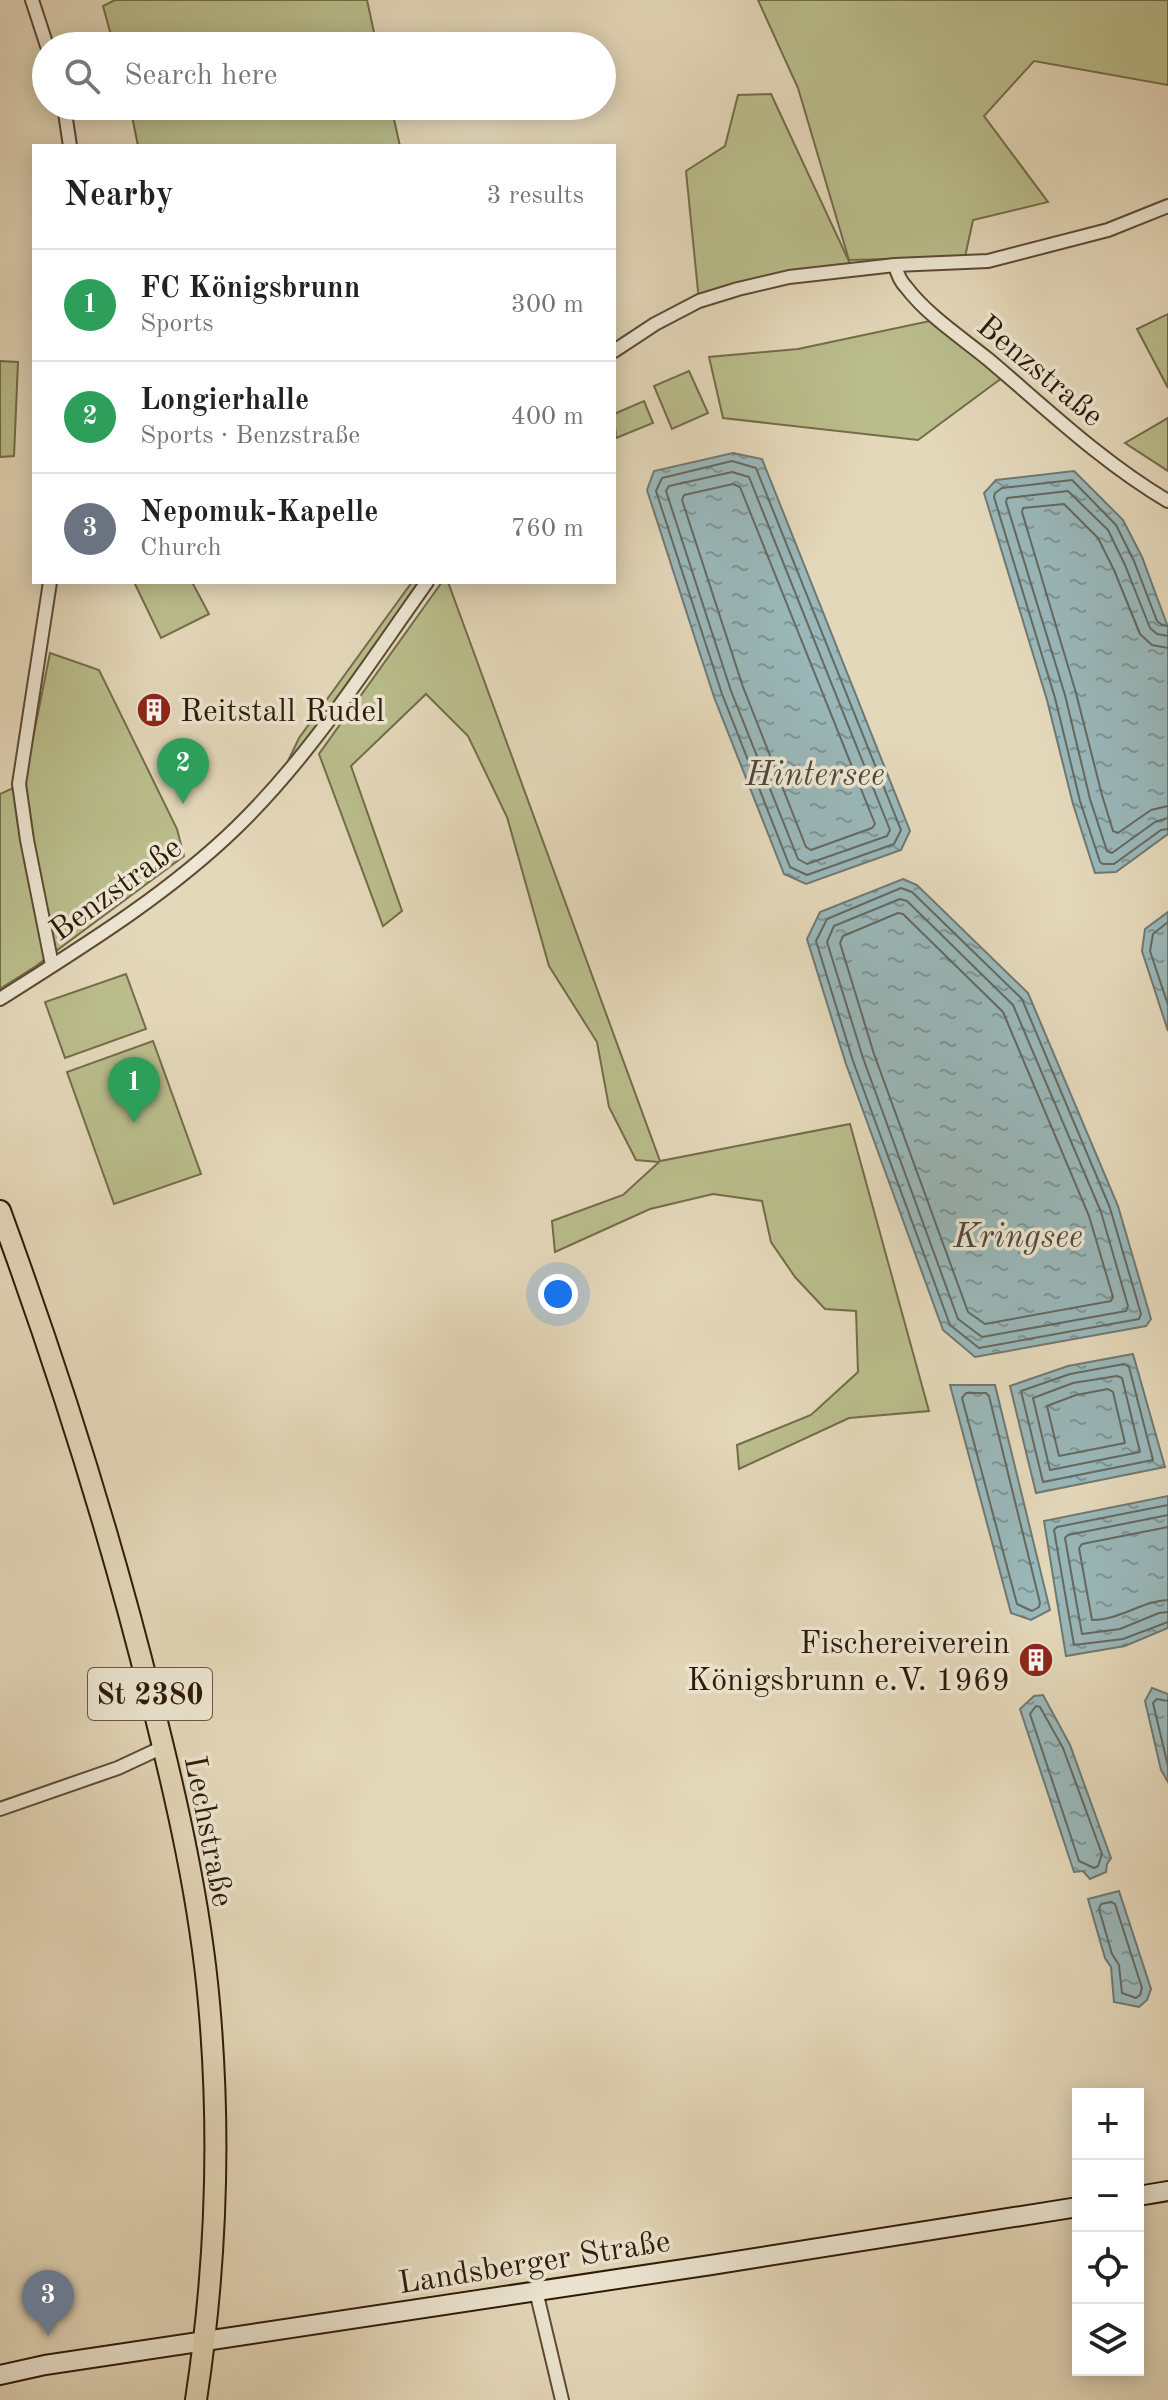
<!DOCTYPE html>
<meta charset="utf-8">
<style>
body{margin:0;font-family:"Old Standard TT",serif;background:#f6f6f6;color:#222}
.controls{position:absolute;right:24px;bottom:24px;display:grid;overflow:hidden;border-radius:0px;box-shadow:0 4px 20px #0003}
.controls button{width:72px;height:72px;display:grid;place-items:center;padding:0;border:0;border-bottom:2px solid #e0e0e0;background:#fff;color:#222;font:40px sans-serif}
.you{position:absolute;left:558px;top:1294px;width:28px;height:28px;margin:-20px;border:6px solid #fff;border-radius:50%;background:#1a73e8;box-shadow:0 0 0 12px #1a73e833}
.badge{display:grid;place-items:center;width:52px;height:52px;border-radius:50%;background:#8f2418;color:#fff;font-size:26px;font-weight:700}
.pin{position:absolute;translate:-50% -66px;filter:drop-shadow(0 2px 4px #0008)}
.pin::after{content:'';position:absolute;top:42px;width:28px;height:24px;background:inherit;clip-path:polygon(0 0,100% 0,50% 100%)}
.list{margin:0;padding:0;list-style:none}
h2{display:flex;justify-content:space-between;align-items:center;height:104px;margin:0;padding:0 32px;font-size:34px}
h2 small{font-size:26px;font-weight:400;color:#767676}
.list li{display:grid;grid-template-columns:52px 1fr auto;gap:24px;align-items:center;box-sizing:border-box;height:112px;padding:0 32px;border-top:2px solid #e0e0e0}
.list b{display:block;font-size:30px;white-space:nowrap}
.list p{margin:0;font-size:26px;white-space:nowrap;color:#767676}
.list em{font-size:26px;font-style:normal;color:#767676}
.icon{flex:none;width:44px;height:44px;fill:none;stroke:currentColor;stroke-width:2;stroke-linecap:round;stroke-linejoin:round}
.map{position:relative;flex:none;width:1168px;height:2400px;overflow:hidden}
.search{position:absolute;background:#fff;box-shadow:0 4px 20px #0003;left:32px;top:32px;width:584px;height:88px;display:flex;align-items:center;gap:20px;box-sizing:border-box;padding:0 28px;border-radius:44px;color:#767676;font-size:30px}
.panel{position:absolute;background:#fff;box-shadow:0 4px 20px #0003;left:32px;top:144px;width:584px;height:440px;border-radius:0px}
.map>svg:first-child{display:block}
.grass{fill:#babd8c;stroke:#746c4a;stroke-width:2}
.water{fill:url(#water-ripples);stroke:#6f7973;stroke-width:2}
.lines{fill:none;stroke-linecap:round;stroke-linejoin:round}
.shore{stroke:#646961;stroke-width:2}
.street-casing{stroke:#5c4a34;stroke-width:16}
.secondary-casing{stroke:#2e1a08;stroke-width:22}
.primary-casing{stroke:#2e1a08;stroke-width:24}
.street{stroke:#ede6d2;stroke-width:12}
.secondary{stroke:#ede6d2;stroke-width:18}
.primary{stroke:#e4d8ba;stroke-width:20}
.labels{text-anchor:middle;stroke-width:7;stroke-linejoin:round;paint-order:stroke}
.shield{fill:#ede6d2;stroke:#675745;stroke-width:2}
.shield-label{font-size:30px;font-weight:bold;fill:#2e1a08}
.street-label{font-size:32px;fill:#2e1a08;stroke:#ede6d2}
.poi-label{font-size:32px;fill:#2e1a08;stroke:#ede6d2;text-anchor:start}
.water-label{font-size:34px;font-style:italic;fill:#4e493d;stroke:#ede6d2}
</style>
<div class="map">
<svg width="1168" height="2400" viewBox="0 0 1168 2400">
<defs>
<pattern id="water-ripples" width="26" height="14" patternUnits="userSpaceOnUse" patternTransform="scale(2)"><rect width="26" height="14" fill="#9ab8ba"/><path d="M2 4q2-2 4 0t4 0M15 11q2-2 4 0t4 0" fill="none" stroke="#7e9595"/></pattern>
</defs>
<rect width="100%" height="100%" fill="#e4d8ba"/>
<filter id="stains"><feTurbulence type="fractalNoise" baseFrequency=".0025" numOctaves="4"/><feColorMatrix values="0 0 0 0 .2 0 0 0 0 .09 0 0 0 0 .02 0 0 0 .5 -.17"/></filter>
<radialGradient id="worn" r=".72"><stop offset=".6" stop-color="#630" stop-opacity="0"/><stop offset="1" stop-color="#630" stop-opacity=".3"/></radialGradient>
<g class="grass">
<polygon points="115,0 367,0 377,46 114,46 103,6"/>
<polygon points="758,0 1168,0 1168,85 1034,61 984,116 1048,202 973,220 965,257 849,260 798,88"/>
<polygon points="771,94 853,270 789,277 699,301 686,171 725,146 738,95"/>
<polygon points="130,106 391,106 400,146 138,146"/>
<polygon points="1168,314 1168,388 1137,329"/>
<polygon points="939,319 1006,375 918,440 723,418 709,357 798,349"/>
<polygon points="0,361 18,362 14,456 0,457"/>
<polygon points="689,371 708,413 672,429 654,386"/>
<polygon points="644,401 653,423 616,438 614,414"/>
<polygon points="1168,418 1168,471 1125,443"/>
<polygon points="134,582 192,582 209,614 161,638"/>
<polygon points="412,582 427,582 293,766 288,761 299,738"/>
<polygon points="442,582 448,582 660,1161 850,1124 929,1411 849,1418 739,1469 737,1445 811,1415 858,1372 856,1311 825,1309 795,1277 771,1242 762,1201 713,1194 650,1209 555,1252 552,1221 623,1195 659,1162 636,1160 609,1107 597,1042 549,966 507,817 468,736 426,694 351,766 402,911 383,926 319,754"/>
<polygon points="50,653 99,670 177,829 184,856 36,966 0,989 0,794 24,783"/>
<polygon points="126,974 146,1029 65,1058 45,1002"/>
<polygon points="153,1041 201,1174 114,1204 67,1072"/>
</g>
<g class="water">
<polygon points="733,453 762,459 910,831 901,850 806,884 784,874 714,697 647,490 654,471"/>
<polygon points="1074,471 1123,520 1142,557 1168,627 1168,834 1116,872 1095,873 1073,804 1047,700 984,493 996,480"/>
<polygon points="903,879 917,885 1028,993 1118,1206 1151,1319 1146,1326 975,1357 943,1330 846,1064 807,939 820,912"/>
<polygon points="1168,912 1168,1031 1142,951 1145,929"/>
<polygon points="1133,1354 1165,1467 1036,1493 1010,1386 1068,1366"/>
<polygon points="950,1385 995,1385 1050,1610 1031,1620 1011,1613"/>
<polygon points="1168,1496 1168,1628 1125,1646 1066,1656 1044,1521"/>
<polygon points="1152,1688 1168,1694 1168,1782 1161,1770 1145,1701"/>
<polygon points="1043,1695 1070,1745 1111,1858 1107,1864 1106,1872 1090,1879 1083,1871 1074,1872 1020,1709 1034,1696"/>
<polygon points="1119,1891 1151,1989 1147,2000 1139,2007 1114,2002 1111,1967 1105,1958 1088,1899"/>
</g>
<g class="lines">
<g class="shore">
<polygon points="732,461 756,468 901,830 894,844 807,875 790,867 722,694 656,491 662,478"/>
<polygon points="732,472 749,477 890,830 887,836 807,864 798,859 731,691 666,491 669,486"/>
<polygon points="733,484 740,487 875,824 872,828 811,850 806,847 743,687 682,500 684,495"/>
<polyline points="1168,626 1162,625 1157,621 1134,561 1116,525 1072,480 1002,488 995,493 994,497 1055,698 1080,801 1100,862 1103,864 1114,864 1161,830 1168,829"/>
<polyline points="1168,636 1157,634 1150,628 1125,565 1108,530 1068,491 1007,498 1006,502 1065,695 1090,799 1107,851 1112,853 1155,822 1168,818"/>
<polyline points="1168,648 1152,645 1140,634 1114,570 1098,538 1064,504 1023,508 1022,512 1076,693 1102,795 1113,831 1118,833 1151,810 1168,806"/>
<polygon points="901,888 912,892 1022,999 1110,1208 1141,1314 1139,1319 979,1348 950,1325 853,1061 816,941 827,919"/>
<polygon points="900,899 907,901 1013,1005 1101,1212 1128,1306 1126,1311 982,1337 958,1319 863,1058 827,942 834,926"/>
<polygon points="898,913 903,914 1003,1012 1089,1216 1113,1297 1111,1301 985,1324 968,1312 874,1054 840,943 843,936"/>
<polyline points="1168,922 1153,934 1150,951 1168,1005"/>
<polygon points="1124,1364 1129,1367 1153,1460 1043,1482 1021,1391 1070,1374"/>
<polygon points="1117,1376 1122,1378 1140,1452 1050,1470 1033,1398 1073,1383"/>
<polygon points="1108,1389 1113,1392 1125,1443 1059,1456 1047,1406 1076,1395"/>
<polygon points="966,1393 986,1393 989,1396 1040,1603 1039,1607 1032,1611 1017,1604 962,1398"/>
<polyline points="1168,1505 1057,1527 1054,1530 1074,1645 1123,1639 1168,1622"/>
<polyline points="1168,1515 1068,1535 1065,1538 1082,1634 1120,1629 1159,1613 1168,1612"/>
<path d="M1168 1527 1082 1544 1079 1548 1092 1620C1120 1620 1142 1601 1168 1600"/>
<polyline points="1168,1701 1157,1699 1153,1703 1168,1766"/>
<polygon points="1036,1706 1040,1707 1063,1748 1102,1854 1098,1866 1094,1868 1079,1861 1030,1714"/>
<polygon points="1111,1902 1115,1904 1142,1988 1140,1995 1136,1998 1122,1993 1119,1965 1112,1954 1099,1909 1101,1904"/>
</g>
<g class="street-casing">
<g id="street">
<polyline points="32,0 47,46"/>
<polyline points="64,106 70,146"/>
<path d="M895 265C897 273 900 281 906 287 928 316 961 337 989 360 1047 409 1103 463 1168 501"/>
<polyline points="614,351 655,324 699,301 738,289 789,277 895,265 988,261 1108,230 1168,206"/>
<polyline points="50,582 19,784 27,840 52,965"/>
<path d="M0 999C82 947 167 895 237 827 311 755 367 666 427 582"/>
<polyline points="0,1809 118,1768 163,1747"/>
<polyline points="536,2291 562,2400"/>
</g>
</g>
<g class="secondary-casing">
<g id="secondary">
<polyline points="1138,2196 1168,2191"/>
<polyline points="0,2375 45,2365 711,2265 1078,2207"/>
</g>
</g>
<g class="primary-casing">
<path id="primary" d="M0 1211C59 1372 111 1536 152 1702 177 1801 200 1902 209 2003 221 2136 216 2268 196 2400"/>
</g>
<use href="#street" class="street"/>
<use href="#secondary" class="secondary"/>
<use href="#primary" class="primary"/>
</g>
<defs>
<g id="building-disc" transform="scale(1.8)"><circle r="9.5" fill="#8f2418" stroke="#ede6d2"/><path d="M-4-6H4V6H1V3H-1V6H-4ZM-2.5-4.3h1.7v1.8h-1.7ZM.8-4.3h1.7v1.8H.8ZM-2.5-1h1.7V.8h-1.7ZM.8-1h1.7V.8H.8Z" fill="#fff"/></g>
</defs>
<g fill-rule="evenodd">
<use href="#building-disc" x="154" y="710"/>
<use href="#building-disc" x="1036" y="1660"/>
</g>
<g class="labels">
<rect class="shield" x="88" y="1668" width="124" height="52" rx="6"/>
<g class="shield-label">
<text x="150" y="1704">St 2380</text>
</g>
<g class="street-label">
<text transform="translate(1041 370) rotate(40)" y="11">Benzstraße</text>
<text transform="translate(115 888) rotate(-36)" y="11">Benzstraße</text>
<text transform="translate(210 1831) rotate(79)" y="11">Lechstraße</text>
<text transform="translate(534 2261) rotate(-9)" y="11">Landsberger Straße</text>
</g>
<g class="poi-label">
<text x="180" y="721">Reitstall Rudel</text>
<text x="1010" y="1653" text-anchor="end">Fischereiverein<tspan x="1010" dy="37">Königsbrunn e.V. 1969</tspan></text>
</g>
<g class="water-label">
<text x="815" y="785">Hintersee</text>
<text x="1018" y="1247">Kringsee</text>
</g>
</g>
<rect width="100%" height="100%" filter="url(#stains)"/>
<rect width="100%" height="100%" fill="url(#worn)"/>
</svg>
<div class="controls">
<button>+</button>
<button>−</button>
<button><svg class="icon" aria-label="locate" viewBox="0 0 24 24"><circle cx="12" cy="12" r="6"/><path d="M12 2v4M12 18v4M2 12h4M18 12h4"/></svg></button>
<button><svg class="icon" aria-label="layers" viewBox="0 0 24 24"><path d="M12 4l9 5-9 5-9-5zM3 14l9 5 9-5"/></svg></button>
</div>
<div class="you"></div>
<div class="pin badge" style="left:134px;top:1123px;background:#2e9e5b">1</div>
<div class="pin badge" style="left:183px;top:804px;background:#2e9e5b">2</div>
<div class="pin badge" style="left:48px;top:2336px;background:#6b7280">3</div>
<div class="search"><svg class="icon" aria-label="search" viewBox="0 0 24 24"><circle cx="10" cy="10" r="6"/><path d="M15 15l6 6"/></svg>Search here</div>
<section class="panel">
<h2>Nearby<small>3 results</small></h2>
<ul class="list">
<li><span class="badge" style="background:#2e9e5b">1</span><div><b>FC Königsbrunn</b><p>Sports</p></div><em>300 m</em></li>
<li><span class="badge" style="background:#2e9e5b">2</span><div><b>Longierhalle</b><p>Sports · Benzstraße</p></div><em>400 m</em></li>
<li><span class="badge" style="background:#6b7280">3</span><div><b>Nepomuk-Kapelle</b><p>Church</p></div><em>760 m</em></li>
</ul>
</section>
</div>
